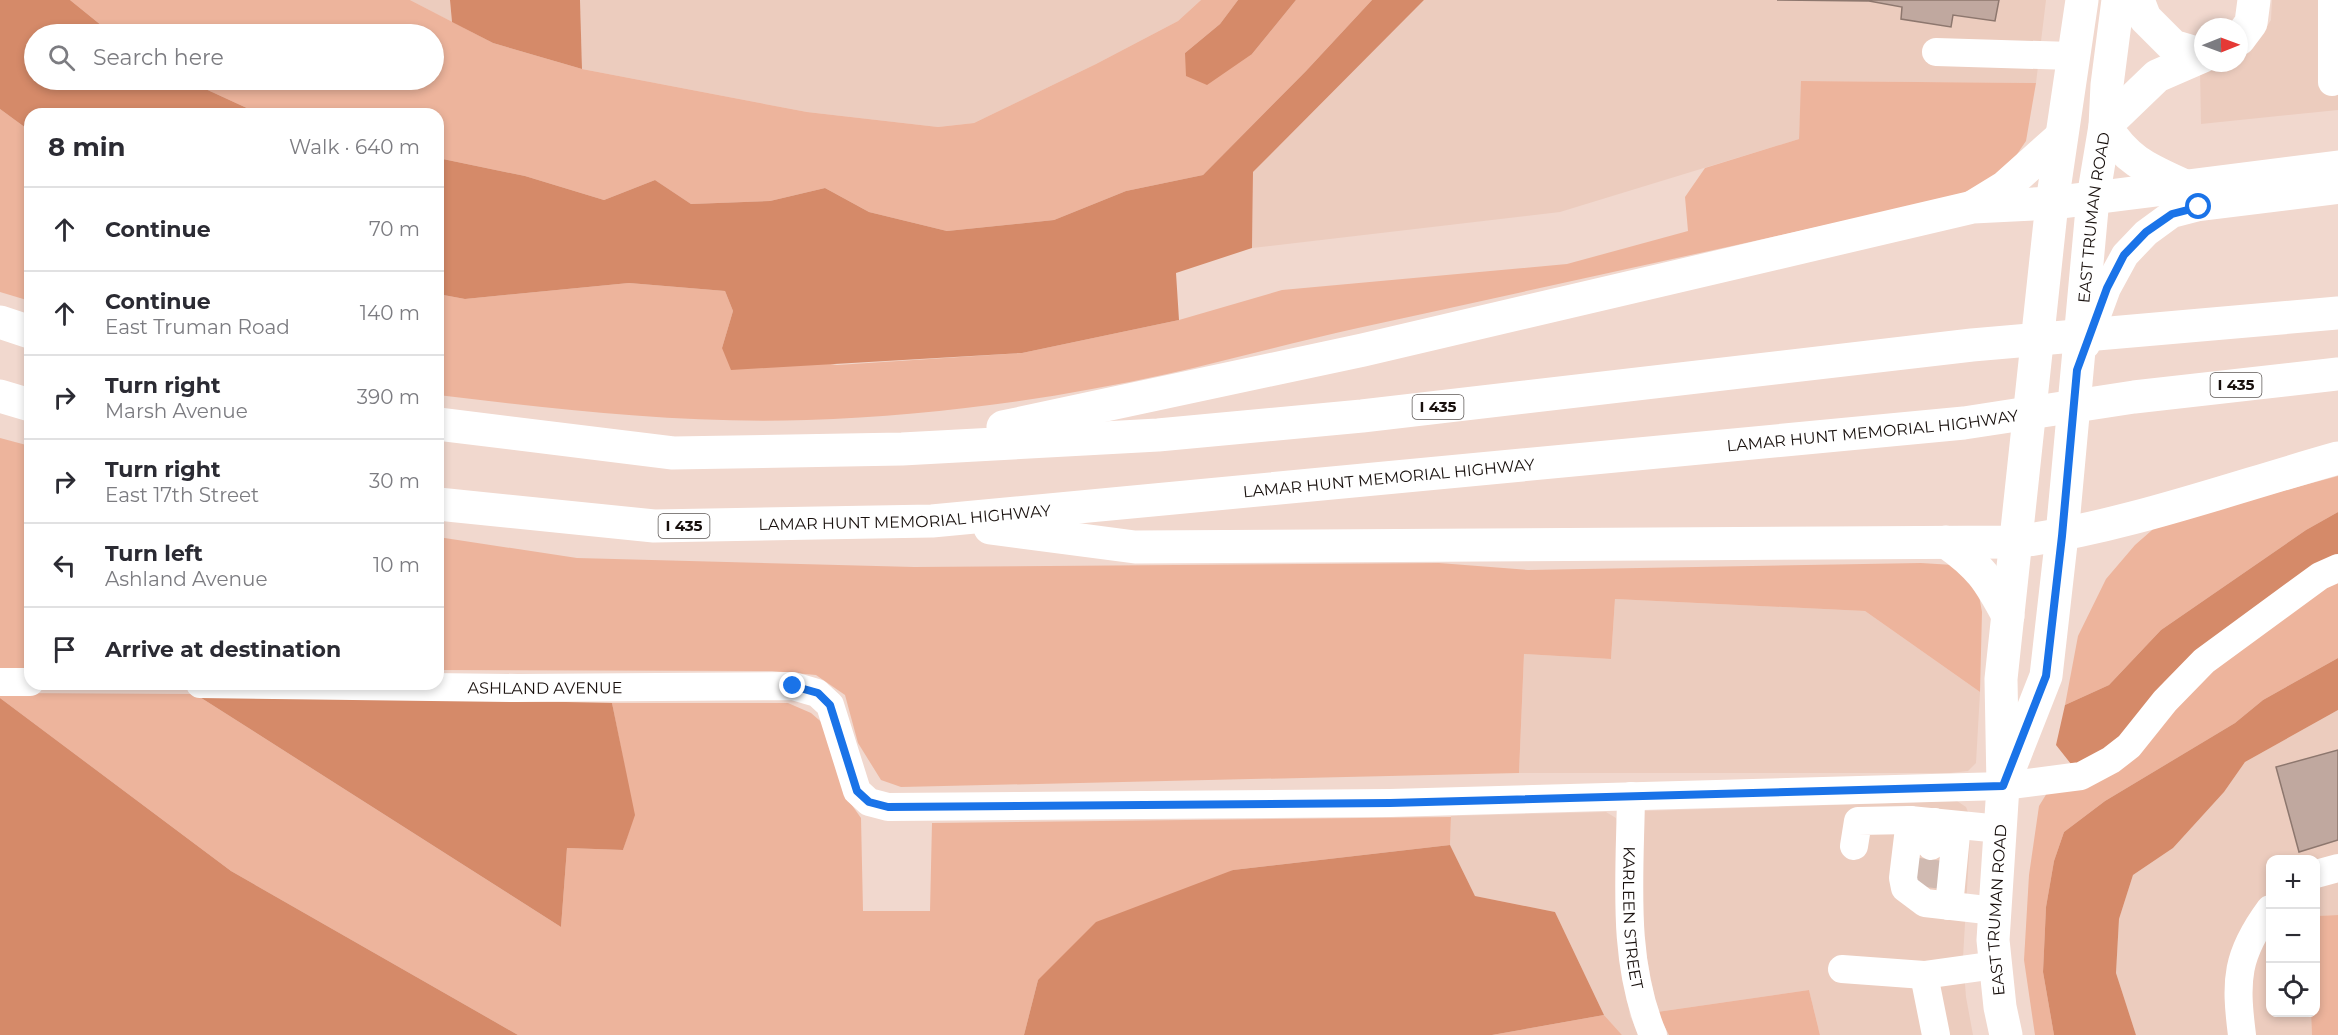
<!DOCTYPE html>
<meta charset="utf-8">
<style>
body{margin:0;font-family:Montserrat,sans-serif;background:#f7f7f7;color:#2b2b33}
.controls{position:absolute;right:18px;bottom:18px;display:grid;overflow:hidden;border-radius:12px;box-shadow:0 3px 9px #0003}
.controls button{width:54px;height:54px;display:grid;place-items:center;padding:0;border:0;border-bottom:2px solid #e1e1e2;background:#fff;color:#2b2b33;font:30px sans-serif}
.compass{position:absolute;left:2194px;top:18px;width:54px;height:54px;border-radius:50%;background:#fff;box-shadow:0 3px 9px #0003;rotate:89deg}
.stop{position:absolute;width:18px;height:18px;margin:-14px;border:4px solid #1a73e8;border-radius:50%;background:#fff}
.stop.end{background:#1a73e8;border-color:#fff;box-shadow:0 2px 6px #0008}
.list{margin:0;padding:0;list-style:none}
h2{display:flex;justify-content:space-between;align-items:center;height:78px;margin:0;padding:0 24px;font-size:26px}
h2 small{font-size:20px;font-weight:400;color:#7c7c81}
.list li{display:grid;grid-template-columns:39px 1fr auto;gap:18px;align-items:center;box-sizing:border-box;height:84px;padding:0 24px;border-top:2px solid #e1e1e2}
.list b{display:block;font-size:22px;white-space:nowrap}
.list p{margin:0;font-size:20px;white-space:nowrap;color:#7c7c81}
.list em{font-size:20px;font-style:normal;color:#7c7c81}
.icon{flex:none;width:33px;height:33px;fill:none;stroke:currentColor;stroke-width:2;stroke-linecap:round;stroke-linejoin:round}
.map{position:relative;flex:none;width:2338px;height:1035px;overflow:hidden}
.search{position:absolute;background:#fff;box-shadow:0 3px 9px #0003;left:24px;top:24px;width:420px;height:66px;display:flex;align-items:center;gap:15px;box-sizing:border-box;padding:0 21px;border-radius:33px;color:#7c7c81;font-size:22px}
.panel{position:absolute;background:#fff;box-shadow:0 3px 9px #0003;left:24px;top:108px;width:420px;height:582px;border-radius:18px}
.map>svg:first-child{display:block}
.built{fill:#ecccbe}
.green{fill:#edb49c}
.forest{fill:#d58a69}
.building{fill:#c0a89f;stroke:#8d776e;stroke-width:1.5}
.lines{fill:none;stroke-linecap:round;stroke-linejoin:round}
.minor-tunnel{stroke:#d0bab1;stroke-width:28;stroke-dasharray:28 14;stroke-linecap:butt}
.minor{stroke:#fff;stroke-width:28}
.major{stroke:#fff;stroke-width:33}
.highway{stroke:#fff;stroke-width:33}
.route{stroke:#1a73e8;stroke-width:8}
.labels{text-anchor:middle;stroke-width:4.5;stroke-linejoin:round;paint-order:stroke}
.shield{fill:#fff;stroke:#5d5856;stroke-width:1.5}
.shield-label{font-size:15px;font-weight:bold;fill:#18100d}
.street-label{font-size:16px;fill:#18100d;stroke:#fff}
</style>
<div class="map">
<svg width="2338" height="1035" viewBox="0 0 2338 1035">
<rect width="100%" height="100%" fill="#f1d8ce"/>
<g class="built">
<polygon points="410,0 450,0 452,22"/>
<polygon points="580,0 1201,0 1178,21 1096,64 974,123 938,127 807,112 582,69"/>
<polygon points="1424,0 2046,0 2036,83 1802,81 1799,139 1560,212 1252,248 1253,172"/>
<polygon points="2272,0 2338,0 2338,110 2201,124 2200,69 2226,63 2239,63 2239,57 2250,52 2271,20"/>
<polygon points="1615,599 1865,611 1980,692 1976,763 1968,771 1950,773 1519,773 1524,654 1611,659"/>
<polygon points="2338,710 2338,915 2316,916 2316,860 2270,860 2270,1012 2311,1013 2312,1035 2136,1035 2116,973 2119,919 2133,875 2173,848 2224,792 2245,762"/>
<polygon points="1957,801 1966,807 1971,820 1963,958 1966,997 1973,1035 1820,1035 1809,990 1657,1012 1642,931 1643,811"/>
<polygon points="1606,812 1616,818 1620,837 1623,974 1630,1016 1639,1035 1622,1035 1604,1015 1555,912 1475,896 1450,845 1451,816"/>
</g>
<g class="green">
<polygon points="70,0 410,0 493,43 582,69 807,112 938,127 974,123 1096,64 1178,21 1201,0 1238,0 1220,24 1185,53 1252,54 1296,0 1372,0 1306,71 1203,175 1126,191 1054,220 947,231 869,212 825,188 770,201 691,204 655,180 604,200 525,176 438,158 438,114 260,114 186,80 434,80 434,34 112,34"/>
<path d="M1801 81 2036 83 2026 141 2005 172 1979 189 1920 204C1733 246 1545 287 1358 328 1294 342 1231 360 1167 374 1049 400 928 416 807 420 683 424 561 410 438 395V294L465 299 629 283 725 291 733 311 722 348 837 365 1022 353 1179 320 1282 290 1567 264 1688 231 1685 197 1705 168 1799 139Z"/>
<polygon points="0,109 30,131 30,301 0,292"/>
<polygon points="0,438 30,446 30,669 0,669"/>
<polygon points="2338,476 2338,512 2306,530 2161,630 2109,685 2065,705 2078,636 2106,579 2135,545 2159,524"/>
<polygon points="438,537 577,558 914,567 1439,563 1528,570 1921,563 1953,565 1978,590 1982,612 1980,692 1865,611 1615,599 1611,659 1524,654 1519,773 901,787 881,780 858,743 845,695 816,675 772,671 438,670"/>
<polygon points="2338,577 2338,658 2263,700 2235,723 2105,801 2064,832 2054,861 2046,907 2043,972 2054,1035 2035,1035 2024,960 2029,875 2039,806 2047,793"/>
<polygon points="0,693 195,694 561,927 567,848 623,850 634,815 612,703 788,703 811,713 826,726 849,801 861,818 863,911 930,911 932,823 1451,817 1450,845 1233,870 1038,980 1024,1035 518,1035 231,871 0,698"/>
<polygon points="2338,915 2338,1035 2312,1035 2311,1013 2316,1012 2316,916"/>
<polygon points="1809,990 1820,1035 1669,1035 1657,1012"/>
<polygon points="1604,1015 1622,1035 1492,1035"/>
</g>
<g class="forest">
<polygon points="0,0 70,0 112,34 34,34 34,80 186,80 260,114 30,114 30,131 0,109"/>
<polygon points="450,0 580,0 582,69 493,43 452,22"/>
<polygon points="1238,0 1296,0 1252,54 1207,85 1186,76 1185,53 1220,24"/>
<polygon points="1372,0 1424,0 1253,172 1252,248 1176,273 1179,320 1022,353 731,370 722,348 733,311 725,291 629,283 465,299 438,294 438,158 525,176 604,200 655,180 691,204 770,201 825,188 869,212 947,231 1054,220 1126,191 1203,175 1306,71"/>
<polygon points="2338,512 2338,558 2128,734 2093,761 2071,764 2056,745 2065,705 2109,685 2161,630 2306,530"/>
<polygon points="2338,658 2338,710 2245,762 2224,792 2173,848 2133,875 2119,919 2116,973 2136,1035 2054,1035 2043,972 2046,907 2054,861 2064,832 2105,801 2235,723 2263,700"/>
<polygon points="195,694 612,703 635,815 623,850 567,848 561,927"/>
<polygon points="0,698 231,871 518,1035 0,1035"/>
<polygon points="1450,845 1475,896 1555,912 1604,1015 1492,1035 1024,1035 1038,980 1096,922 1233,870"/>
</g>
<g class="building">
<polygon points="1777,0 1999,0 1995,21 1953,15 1951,27 1901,19 1902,7 1869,1"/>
<polygon points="2338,750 2338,840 2299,852 2276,767"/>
</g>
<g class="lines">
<polyline class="minor-tunnel" points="1926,887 1931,846"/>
<g class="minor">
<polyline points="2332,0 2332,82"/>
<polyline points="1936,52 2072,56"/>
<polyline points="2086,345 2107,288 2125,255 2146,233 2172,214 2199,207 2338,190"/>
<polyline points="0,682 30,682"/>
<path id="s1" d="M200 684 518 688 793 686 817 693 830 705 857 791 869 802 888 807 1390 803 2003 786 2081 776 2111 760 2129 746 2165 701 2204 661 2320 576 2338 568"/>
<path id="s2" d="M1631 796C1630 876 1621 960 1653 1035"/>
<polyline points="1910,820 1903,878 1905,888 1925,903 1995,911"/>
<polyline points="1854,846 1858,821 1910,820 2000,829"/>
<polyline points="1931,846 1934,822"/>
<polyline points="2316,874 2338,868"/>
<polyline points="1949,906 1957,825"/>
<polyline points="1842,969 1924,975 1996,965"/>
<polyline points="1924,975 1936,1035"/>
<path d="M2242 1035C2235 980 2236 955 2270 909"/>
</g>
<g class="major">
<polyline points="2138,0 2145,18 2173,46 2203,55"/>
<polyline points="2239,39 2251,23 2254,0"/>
<path d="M2185 186C2148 169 2128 162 2105 126L2157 76 2203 56"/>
<polyline points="2093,198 2338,167"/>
<path id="s3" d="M2009 770 2046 676 2062 535 2093 198 2105 126 2107 85 2118 0"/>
<path id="s4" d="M2006 1035 2000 1007 1993 940 2003 786 2001 679 2052 203 2082 0"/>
</g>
<g class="highway">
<polyline points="1974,206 2005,187 2061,137"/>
<polyline points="0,322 30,332"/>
<polyline points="0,396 30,405"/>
<polyline points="438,424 673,453 902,449 1158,435 1362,416 1972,345 2338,313"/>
<polyline points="1003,427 1363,350 1973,207 2052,203 2093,198"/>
<path id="s5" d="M438 504 654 526 932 521 1964 423 2134 397 2338 374"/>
<path d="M990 528 1135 547 2015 542C2125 527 2231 488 2338 458"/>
<path d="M1946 542C1980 566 1989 580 2008 616"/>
</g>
</g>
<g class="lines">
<polyline class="route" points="793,686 818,693 830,705 857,791 869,802 888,807 1390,803 2003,786 2046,676 2062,536 2077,370 2107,288 2124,255 2146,232 2172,214 2199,207"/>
</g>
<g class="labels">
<g class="shield">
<rect x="2210.5" y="373" width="51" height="24" rx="4.5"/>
<rect x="1412.5" y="395" width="51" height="24" rx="4.5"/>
<rect x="658.5" y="514" width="51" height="24" rx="4.5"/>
</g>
<g class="shield-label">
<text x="2236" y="390">I 435</text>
<text x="1438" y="412">I 435</text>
<text x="684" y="531">I 435</text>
</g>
<g class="street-label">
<text dy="6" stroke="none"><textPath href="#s3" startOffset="562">EAST TRUMAN ROAD</textPath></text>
<text dy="6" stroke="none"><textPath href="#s5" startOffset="1440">LAMAR HUNT MEMORIAL HIGHWAY</textPath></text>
<text dy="6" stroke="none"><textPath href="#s5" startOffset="954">LAMAR HUNT MEMORIAL HIGHWAY</textPath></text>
<text dy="6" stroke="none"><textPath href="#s5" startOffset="468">LAMAR HUNT MEMORIAL HIGHWAY</textPath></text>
<text dy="6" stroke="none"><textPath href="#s1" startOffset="345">ASHLAND AVENUE</textPath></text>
<text dy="6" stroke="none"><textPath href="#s4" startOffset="126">EAST TRUMAN ROAD</textPath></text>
<text dy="6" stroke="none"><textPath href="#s2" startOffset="122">KARLEEN STREET</textPath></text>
</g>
</g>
</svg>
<div class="controls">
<button>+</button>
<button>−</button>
<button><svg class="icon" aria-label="locate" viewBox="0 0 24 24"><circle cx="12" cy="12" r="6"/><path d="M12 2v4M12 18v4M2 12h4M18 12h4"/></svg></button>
</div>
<svg class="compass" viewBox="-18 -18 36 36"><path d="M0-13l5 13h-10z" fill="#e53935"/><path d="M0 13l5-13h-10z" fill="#7c7c81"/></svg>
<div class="stop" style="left:2199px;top:207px"></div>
<div class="stop end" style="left:793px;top:686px"></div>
<div class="search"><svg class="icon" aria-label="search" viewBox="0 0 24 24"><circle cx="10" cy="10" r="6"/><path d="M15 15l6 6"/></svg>Search here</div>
<section class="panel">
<h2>8 min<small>Walk · 640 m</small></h2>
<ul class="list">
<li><svg class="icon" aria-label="ahead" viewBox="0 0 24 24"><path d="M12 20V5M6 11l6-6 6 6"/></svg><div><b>Continue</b></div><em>70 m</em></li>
<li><svg class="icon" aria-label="ahead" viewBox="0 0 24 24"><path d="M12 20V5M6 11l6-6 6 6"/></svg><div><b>Continue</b><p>East Truman Road</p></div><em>140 m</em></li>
<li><svg class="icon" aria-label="right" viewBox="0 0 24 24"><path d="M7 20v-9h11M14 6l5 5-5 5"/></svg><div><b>Turn right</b><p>Marsh Avenue</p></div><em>390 m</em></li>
<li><svg class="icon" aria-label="right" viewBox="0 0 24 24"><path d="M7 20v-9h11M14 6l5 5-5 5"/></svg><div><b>Turn right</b><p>East 17th Street</p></div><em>30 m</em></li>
<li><svg class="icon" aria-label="left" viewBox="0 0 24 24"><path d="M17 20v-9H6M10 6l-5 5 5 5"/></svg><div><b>Turn left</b><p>Ashland Avenue</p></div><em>10 m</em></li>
<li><svg class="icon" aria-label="arrive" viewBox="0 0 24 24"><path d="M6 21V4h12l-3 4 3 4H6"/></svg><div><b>Arrive at destination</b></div></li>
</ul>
</section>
</div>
